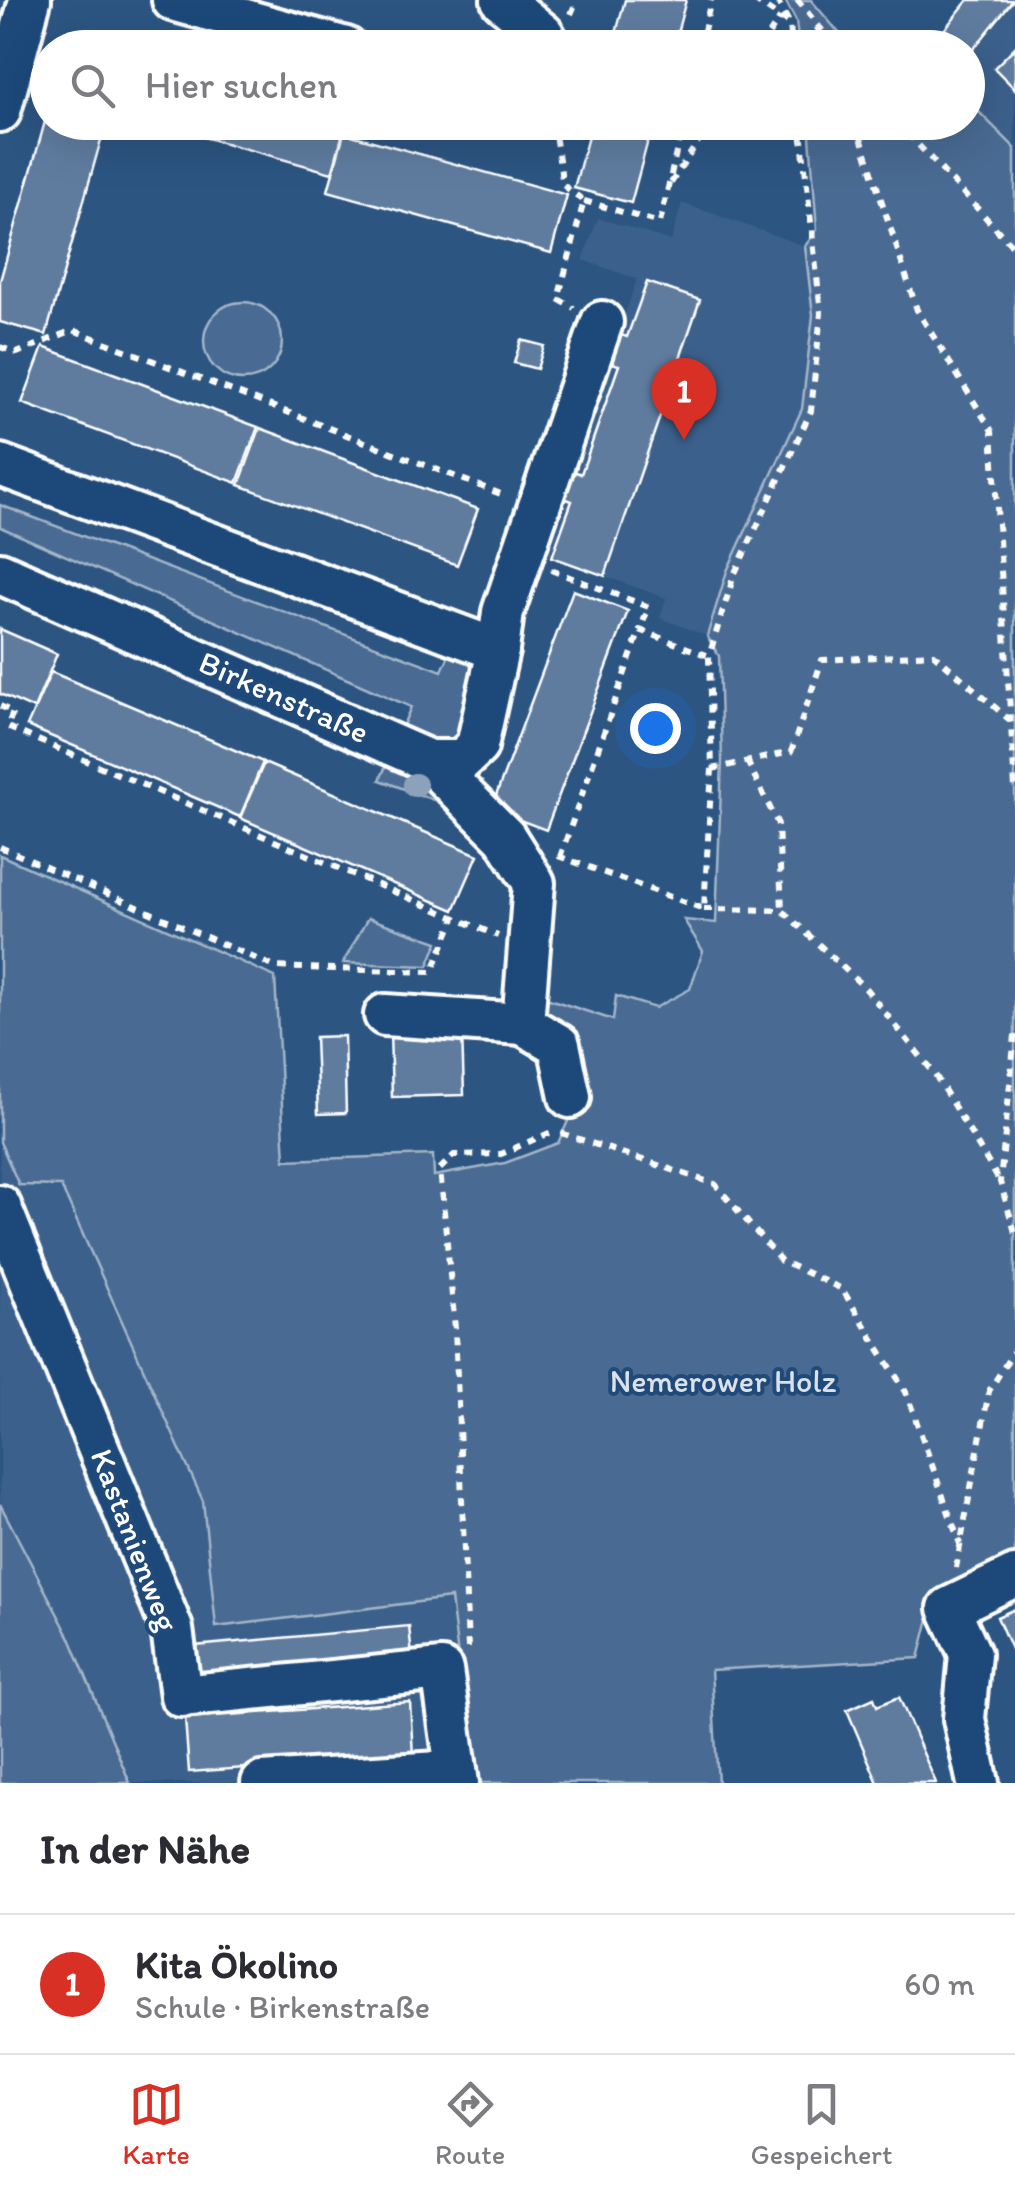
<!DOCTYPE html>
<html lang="de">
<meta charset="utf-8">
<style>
body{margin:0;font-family:Itim,sans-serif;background:#f2f2f3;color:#2b2b33}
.you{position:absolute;left:655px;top:728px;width:35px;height:35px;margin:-25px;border:8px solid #fff;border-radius:50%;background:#1a73e8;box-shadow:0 0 0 15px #1a73e833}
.badge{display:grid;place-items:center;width:65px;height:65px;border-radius:50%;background:#d93025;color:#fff;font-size:32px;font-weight:700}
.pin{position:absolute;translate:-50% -82px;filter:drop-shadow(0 2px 5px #0008)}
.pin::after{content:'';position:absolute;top:52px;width:35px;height:30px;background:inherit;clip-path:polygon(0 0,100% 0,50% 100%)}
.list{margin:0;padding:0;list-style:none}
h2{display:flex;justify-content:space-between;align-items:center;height:130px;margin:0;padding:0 40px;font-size:42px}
h2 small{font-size:32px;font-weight:400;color:#7c7c81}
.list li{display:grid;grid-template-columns:65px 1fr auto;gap:30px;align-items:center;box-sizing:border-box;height:140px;padding:0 40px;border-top:2px solid #e1e1e2}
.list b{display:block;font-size:38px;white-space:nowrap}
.list p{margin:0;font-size:32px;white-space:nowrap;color:#7c7c81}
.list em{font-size:32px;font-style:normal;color:#7c7c81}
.icon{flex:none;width:55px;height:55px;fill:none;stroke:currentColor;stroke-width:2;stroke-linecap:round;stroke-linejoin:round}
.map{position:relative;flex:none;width:1015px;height:1783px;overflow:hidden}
.search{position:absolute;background:#fff;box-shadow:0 10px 40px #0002;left:30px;right:30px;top:30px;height:110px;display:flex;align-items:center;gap:25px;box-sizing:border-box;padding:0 35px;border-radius:55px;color:#7c7c81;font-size:38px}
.sheet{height:270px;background:#fff}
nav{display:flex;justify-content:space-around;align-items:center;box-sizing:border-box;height:140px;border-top:2px solid #e1e1e2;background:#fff;font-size:28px;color:#7c7c81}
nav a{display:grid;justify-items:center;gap:5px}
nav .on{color:#d93025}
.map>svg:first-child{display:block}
.built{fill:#3b618b}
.green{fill:#486b92;stroke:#a4b5c8;stroke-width:2.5}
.building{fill:#5e7c9f;stroke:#fff;stroke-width:2.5}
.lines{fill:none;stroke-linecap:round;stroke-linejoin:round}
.minor-casing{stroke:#fff;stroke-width:48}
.path{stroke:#fff;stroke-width:6;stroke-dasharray:8 8;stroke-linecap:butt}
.minor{stroke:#1f4a7a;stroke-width:40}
.tree{fill:#8ca2bb}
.labels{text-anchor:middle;stroke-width:8;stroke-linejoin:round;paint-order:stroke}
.street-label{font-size:32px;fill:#fff;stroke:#1f4a7a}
.park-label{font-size:32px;fill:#dae1e9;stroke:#1f4a7a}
</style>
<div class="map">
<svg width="1015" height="1783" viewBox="0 0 1015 1783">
<rect width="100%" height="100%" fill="#2c5582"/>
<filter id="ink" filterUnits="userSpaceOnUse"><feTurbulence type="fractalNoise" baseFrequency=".01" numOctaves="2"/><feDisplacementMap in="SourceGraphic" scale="20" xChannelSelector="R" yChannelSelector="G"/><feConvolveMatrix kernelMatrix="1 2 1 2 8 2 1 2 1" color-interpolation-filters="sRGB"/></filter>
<g filter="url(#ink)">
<g class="built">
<polygon points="968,0 1015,0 1015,148 968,101 968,48 938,48 940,35"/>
<polygon points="682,203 805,246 813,315 802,409 727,571 707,636 660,618 666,598 542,554 637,279 583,260 598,218 671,241"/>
<polygon points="0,1142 19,1185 61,1186 203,1501 216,1626 451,1598 473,1783 130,1783 70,1639 0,1504"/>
</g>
<g class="green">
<polygon points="785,0 811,0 851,47 799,47 796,21"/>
<polygon points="968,101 1015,148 1015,1559 934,1599 919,1658 711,1670 718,1783 473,1783 451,1598 216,1627 203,1501 61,1186 19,1185 0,1142 0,855 275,977 285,1160 433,1155 434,1176 505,1163 558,1143 579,1097 533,1018 537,995 613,1020 616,996 655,1008 690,989 703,951 684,920 716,923 722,760 719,656 707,636 727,571 802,409 813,315 805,246 817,230 809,123 968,122"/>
<circle cx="243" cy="341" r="39"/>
<polygon points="0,505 442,671 453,646 481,667 466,736 452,749 399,734 411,707 0,527"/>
<polygon points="389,758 421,773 447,805 380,780"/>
<polygon points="368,918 438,942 428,966 343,963"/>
<polygon points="0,1504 70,1638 130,1783 0,1783"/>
</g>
<g class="building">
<polygon points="625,0 686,0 673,48 612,48"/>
<polygon points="968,0 1013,0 968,56 968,48 956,48 940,35"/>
<polygon points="1015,47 1015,89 994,68"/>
<polygon points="48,111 48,122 106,122 46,335 0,322 0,281"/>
<polygon points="150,122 346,122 332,173"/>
<polygon points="592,122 653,122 631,203 574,188"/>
<polygon points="344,133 567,195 551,253 328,191"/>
<polygon points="647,282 700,300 605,576 552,557 572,501 561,497 571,470 581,474 619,365 608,362 618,334 627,337"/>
<polygon points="521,340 544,346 537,369 514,363"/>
<polygon points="43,347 258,427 237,483 22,403"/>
<polygon points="260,428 478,509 457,565 239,485"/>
<polygon points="573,590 628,611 546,830 491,809"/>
<polygon points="0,629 57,654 34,709 0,694"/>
<polygon points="51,672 263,762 240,817 27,726"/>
<polygon points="264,763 478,855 454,910 240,818"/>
<polygon points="462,1030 464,1095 392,1097 390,1032"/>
<polygon points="344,1036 346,1113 318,1114 315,1037"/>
<polygon points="1015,1609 1015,1658 997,1617"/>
<polygon points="409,1626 412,1657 198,1677 195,1646"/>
<polygon points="899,1697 936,1783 878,1783 847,1710 874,1698 877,1706"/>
<polygon points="410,1702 413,1756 189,1772 185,1718"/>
</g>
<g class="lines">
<g class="minor-casing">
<g id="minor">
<polyline points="173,0 346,48"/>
<polyline points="502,0 543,34 551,48"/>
<polyline points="0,111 30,0"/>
<polyline points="0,465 498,650 477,746 461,761 429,761 0,573"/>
<polyline points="498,650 503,612 602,322"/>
<polyline points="429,761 505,837 534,883 523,1024 559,1045 570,1097"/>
<polyline points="385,1015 523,1024"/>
<polyline points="0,1206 172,1629 181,1696 442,1670 458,1783"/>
<polyline points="262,1783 456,1771"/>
<polyline points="978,1783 964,1719 970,1654 949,1608 1015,1576"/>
</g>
</g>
<g class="path">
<polyline points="754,0 786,22"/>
<polyline points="777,0 790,24 792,48"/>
<polyline points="797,0 837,48"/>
<polyline points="571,14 577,0"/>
<polyline points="817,27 825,48"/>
<polyline points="700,48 711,0"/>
<polyline points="760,48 780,18"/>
<polyline points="968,71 972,72"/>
<polyline points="553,122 563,185 584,201 558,299 574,308"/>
<polyline points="856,122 917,310 992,431 1015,788"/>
<polyline points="897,122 1015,249"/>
<polyline points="671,183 711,122"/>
<polyline points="584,201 660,223 683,122"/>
<polyline points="0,347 17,353 73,330 506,496"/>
<polyline points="551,570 649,607 640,630"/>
<polyline points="0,706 13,712 7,727 498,936"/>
<polyline points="747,761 778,824 782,910"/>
<polyline points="712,769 791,752 822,660 934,654 1012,722"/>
<polyline points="0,847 275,967 432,972 455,918"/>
<polyline points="558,856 704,909 712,769 709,656 734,575 811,411 821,313 800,122"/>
<polyline points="560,857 640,630 709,656"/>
<polyline points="704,909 782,910 866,989 934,1073 1000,1182"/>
<polyline points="1015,1035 1000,1182 1015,1232"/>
<polyline points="561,1133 715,1184 781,1261 842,1289 906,1392 960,1544"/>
<polyline points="956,1568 989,1391 1015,1349"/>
<polyline points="468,1648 455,1328 440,1169 454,1155 501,1154 556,1130"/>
</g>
<use href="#minor" class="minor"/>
</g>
<circle class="tree" cx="415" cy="785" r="12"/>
</g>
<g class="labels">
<g class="street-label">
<text transform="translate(284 697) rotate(24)" y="11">Birkenstraße</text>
<text transform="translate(135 1540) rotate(69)" y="11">Kastanienweg</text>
</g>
<g class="park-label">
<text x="723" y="1392">Nemerower Holz</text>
</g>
</g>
</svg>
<div class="you"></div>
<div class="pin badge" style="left:684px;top:440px">1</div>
<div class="search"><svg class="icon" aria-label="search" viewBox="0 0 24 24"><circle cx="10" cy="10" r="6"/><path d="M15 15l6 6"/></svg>Hier suchen</div>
</div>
<section class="sheet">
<h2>In der Nähe<small></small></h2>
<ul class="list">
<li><span class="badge">1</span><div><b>Kita Ökolino</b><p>Schule · Birkenstraße</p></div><em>60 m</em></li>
</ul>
</section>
<nav>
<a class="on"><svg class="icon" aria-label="map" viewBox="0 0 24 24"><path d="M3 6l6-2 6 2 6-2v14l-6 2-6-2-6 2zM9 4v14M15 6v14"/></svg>Karte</a>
<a><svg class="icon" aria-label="directions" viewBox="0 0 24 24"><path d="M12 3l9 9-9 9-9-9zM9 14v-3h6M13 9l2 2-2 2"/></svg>Route</a>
<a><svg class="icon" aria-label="saved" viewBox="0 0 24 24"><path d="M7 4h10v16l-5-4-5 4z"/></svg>Gespeichert</a>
</nav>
